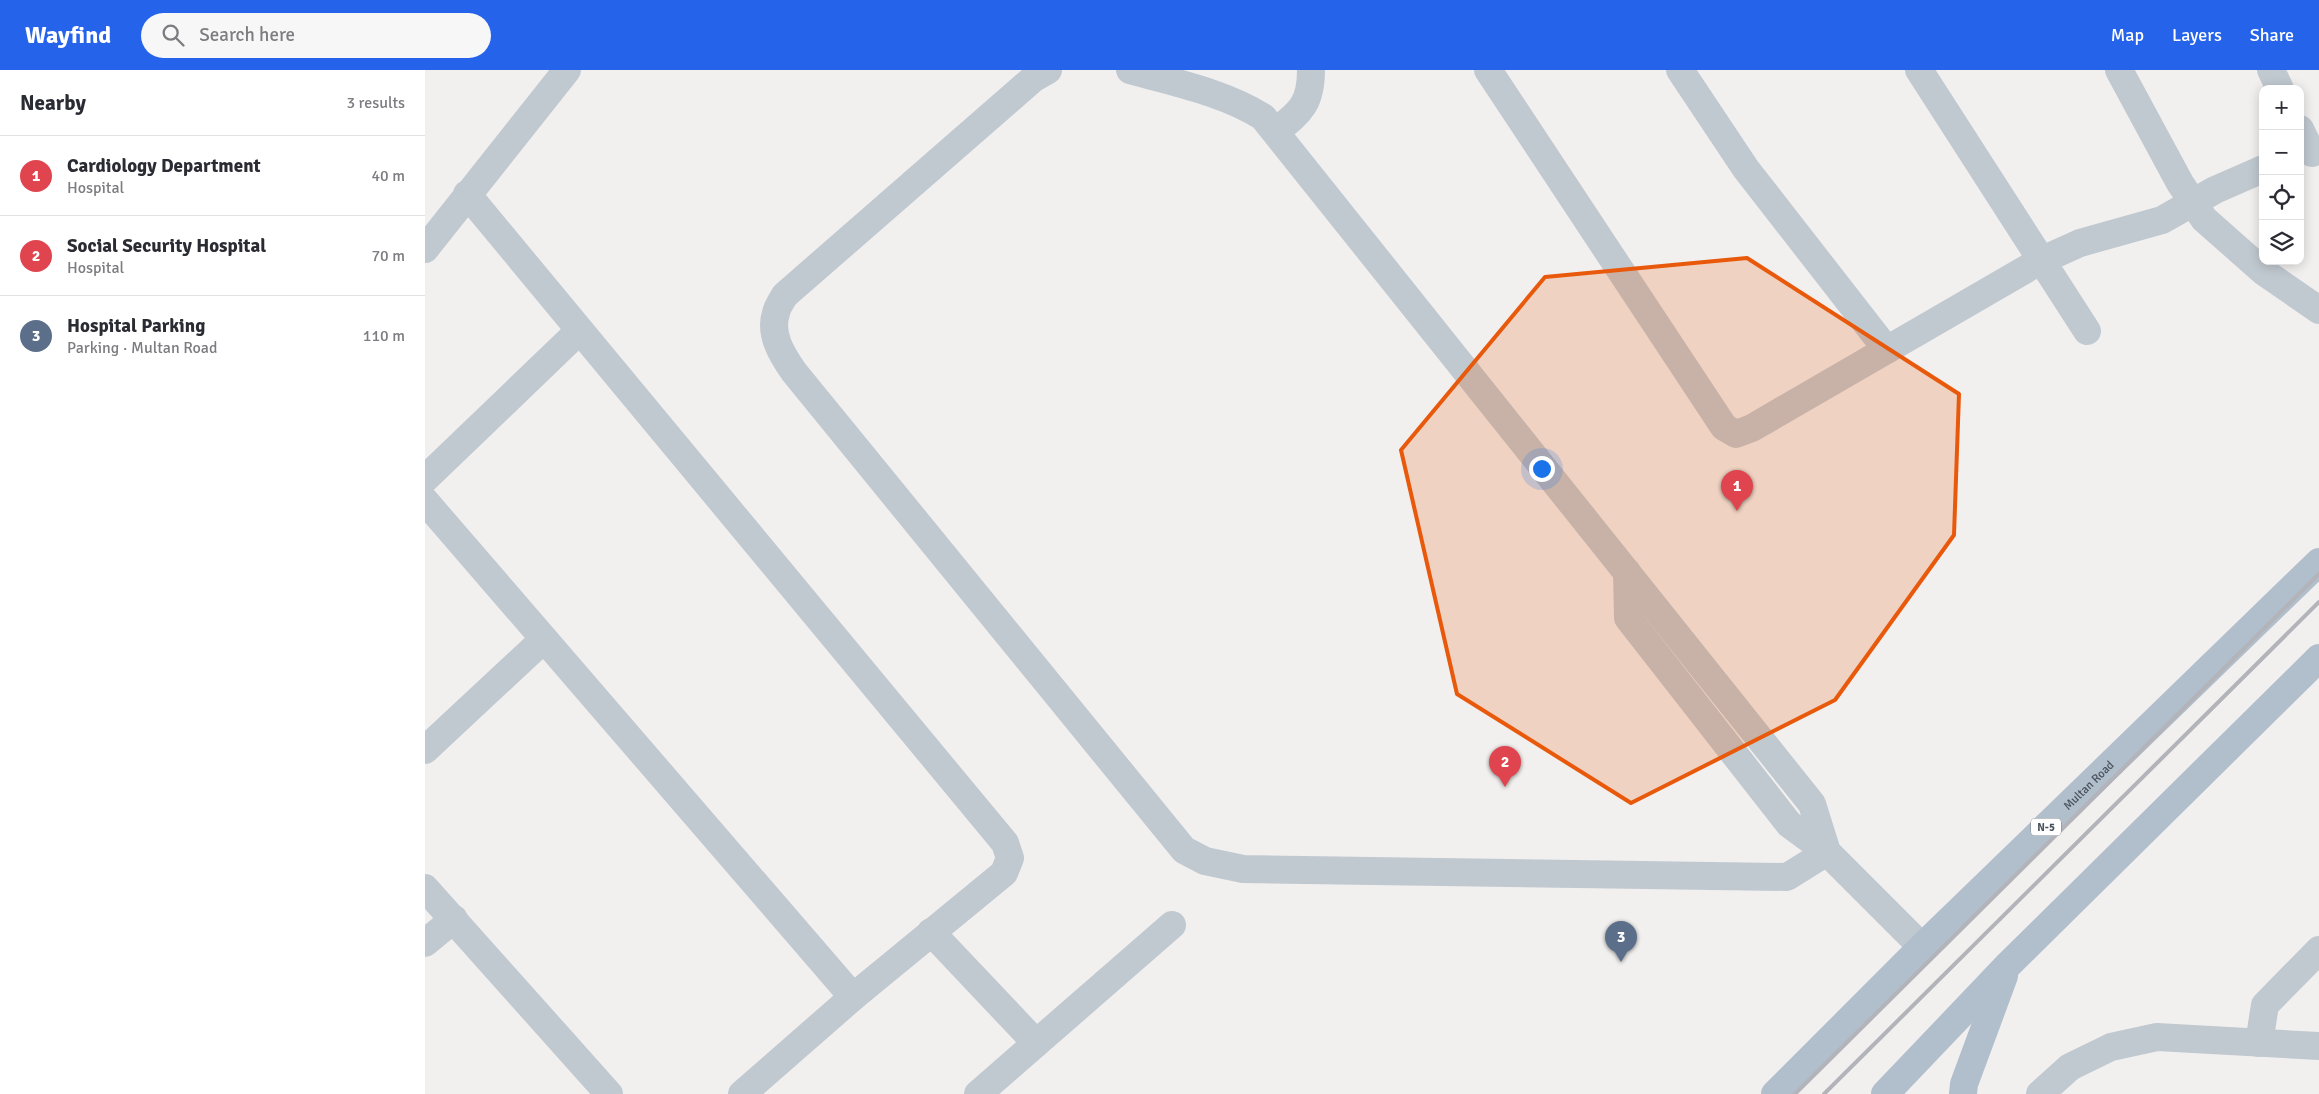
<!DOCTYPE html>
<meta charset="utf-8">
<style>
body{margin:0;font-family:Signika,sans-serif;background:#f7f7f7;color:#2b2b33}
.controls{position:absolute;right:15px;top:15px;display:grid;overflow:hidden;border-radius:10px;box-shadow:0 2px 12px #0003}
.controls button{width:45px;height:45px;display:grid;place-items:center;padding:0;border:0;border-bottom:1px solid #e1e1e2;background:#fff;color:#2b2b33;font:25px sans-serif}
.you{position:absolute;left:1116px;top:398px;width:18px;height:18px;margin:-12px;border:4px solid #fff;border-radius:50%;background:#1a73e8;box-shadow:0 0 0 8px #1a73e833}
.badge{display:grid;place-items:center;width:32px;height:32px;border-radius:50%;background:#2563eb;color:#fff;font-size:16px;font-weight:700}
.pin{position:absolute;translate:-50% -41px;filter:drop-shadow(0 1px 2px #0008)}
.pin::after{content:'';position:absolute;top:26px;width:18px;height:15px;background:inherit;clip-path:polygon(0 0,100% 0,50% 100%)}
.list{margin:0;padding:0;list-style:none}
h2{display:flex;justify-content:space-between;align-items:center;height:65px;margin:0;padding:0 20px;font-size:21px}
h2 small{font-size:16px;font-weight:400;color:#7c7c81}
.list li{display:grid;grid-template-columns:32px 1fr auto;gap:15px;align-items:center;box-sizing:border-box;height:80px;padding:0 20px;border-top:1px solid #e1e1e2}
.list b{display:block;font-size:19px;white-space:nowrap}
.list p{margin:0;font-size:16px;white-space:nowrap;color:#7c7c81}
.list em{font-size:16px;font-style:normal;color:#7c7c81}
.icon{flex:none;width:28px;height:28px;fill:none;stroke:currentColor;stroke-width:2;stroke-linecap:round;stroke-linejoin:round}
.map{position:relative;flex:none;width:1894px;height:1024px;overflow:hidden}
header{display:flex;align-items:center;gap:30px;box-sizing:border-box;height:70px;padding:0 25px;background:#2563eb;color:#fff}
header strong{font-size:24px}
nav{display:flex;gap:28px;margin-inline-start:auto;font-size:18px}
.search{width:350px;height:45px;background:#f7f7f7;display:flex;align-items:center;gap:12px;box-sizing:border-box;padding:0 18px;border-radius:28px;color:#7c7c81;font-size:19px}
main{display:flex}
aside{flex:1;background:#fff}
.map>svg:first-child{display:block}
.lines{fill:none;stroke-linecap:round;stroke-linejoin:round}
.street{stroke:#c1c9d0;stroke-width:28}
.primary{stroke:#b1becc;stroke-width:28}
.rail{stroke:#b2b4b9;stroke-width:4}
.marked{fill:#e8590c;fill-opacity:0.2;stroke:#e8590c;stroke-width:4;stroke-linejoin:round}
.labels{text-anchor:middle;stroke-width:5;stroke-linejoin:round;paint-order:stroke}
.shield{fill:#fff;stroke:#80868c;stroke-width:1}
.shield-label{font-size:11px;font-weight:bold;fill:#49525b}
.street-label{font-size:12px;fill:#49525b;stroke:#fff}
</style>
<header>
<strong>Wayfind</strong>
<div class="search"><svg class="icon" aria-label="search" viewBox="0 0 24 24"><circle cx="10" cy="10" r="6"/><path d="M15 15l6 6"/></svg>Search here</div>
<nav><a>Map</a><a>Layers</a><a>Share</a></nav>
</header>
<main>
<aside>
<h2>Nearby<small>3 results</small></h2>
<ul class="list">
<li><span class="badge" style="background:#e0444e">1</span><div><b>Cardiology Department</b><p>Hospital</p></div><em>40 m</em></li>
<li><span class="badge" style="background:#e0444e">2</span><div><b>Social Security Hospital</b><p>Hospital</p></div><em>70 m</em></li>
<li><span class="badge" style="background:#5c6f8a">3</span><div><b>Hospital Parking</b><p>Parking · Multan Road</p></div><em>110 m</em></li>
</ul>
</aside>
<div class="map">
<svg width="1894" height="1024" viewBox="0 0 1894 1024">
<rect width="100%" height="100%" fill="#f2f0ef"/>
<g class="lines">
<g class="street">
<path d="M623 0 609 8 360 225C357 230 352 237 351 243 344 264 357 285 369 302L759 780 780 791 818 799 1362 807 1402 782 1364 754 1203 548 1202 502"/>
<path d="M705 0C750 13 798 22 838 47L1387 734 1402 782 1497 877"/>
<polyline points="1063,0 1299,357 1311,364 1327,358 1615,191 1655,173 1737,150 1790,120 1838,99"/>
<polyline points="1255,0 1321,99 1462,280"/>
<polyline points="1494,0 1662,261"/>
<polyline points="1694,0 1755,113 1779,149 1839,202 1894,240"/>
<polyline points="1846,0 1855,19"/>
<polyline points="1875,59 1887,83"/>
<path d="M851 61C876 42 886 33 886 0"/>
<polyline points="42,124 580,773 585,788 579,803 428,927 317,1024"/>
<polyline points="0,179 142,0"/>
<polyline points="0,409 154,261"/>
<polyline points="0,431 428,927"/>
<polyline points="0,680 119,569"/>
<polyline points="0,818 184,1024"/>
<polyline points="506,862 611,973"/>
<polyline points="0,873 29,849"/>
<polyline points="1834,973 1840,935 1894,880"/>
<polyline points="553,1024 747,855"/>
<polyline points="1615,1024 1645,997 1686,977 1732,967 1894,976"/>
</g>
<g class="primary">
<path id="s1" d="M1350 1024 1497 877 1894 492"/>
<polyline points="1460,1024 1583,895 1894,588"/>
<polyline points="1538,1024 1539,1014 1579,906"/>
</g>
<g class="rail">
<polyline points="1370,1024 1894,504"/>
<polyline points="1399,1024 1894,532"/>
</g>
</g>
<path class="marked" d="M1322 188 1534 324 1529 465 1410 630 1206 733 1032 624 976 380 1120 207Z"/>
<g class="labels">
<rect class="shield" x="1606" y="748.5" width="30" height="17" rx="4"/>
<g class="shield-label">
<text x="1621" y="761">N-5</text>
</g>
<g class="street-label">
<text dy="4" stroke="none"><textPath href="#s1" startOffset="440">Multan Road</textPath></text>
</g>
</g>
</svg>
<div class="controls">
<button>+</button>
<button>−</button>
<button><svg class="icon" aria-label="locate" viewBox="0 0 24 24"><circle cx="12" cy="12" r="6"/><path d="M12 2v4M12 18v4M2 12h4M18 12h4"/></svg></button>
<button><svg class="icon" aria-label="layers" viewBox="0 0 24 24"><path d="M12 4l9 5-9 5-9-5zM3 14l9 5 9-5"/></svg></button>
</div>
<div class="you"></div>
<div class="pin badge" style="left:1312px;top:441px;background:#e0444e">1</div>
<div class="pin badge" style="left:1080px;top:717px;background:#e0444e">2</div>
<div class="pin badge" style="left:1196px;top:892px;background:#5c6f8a">3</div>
</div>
</main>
